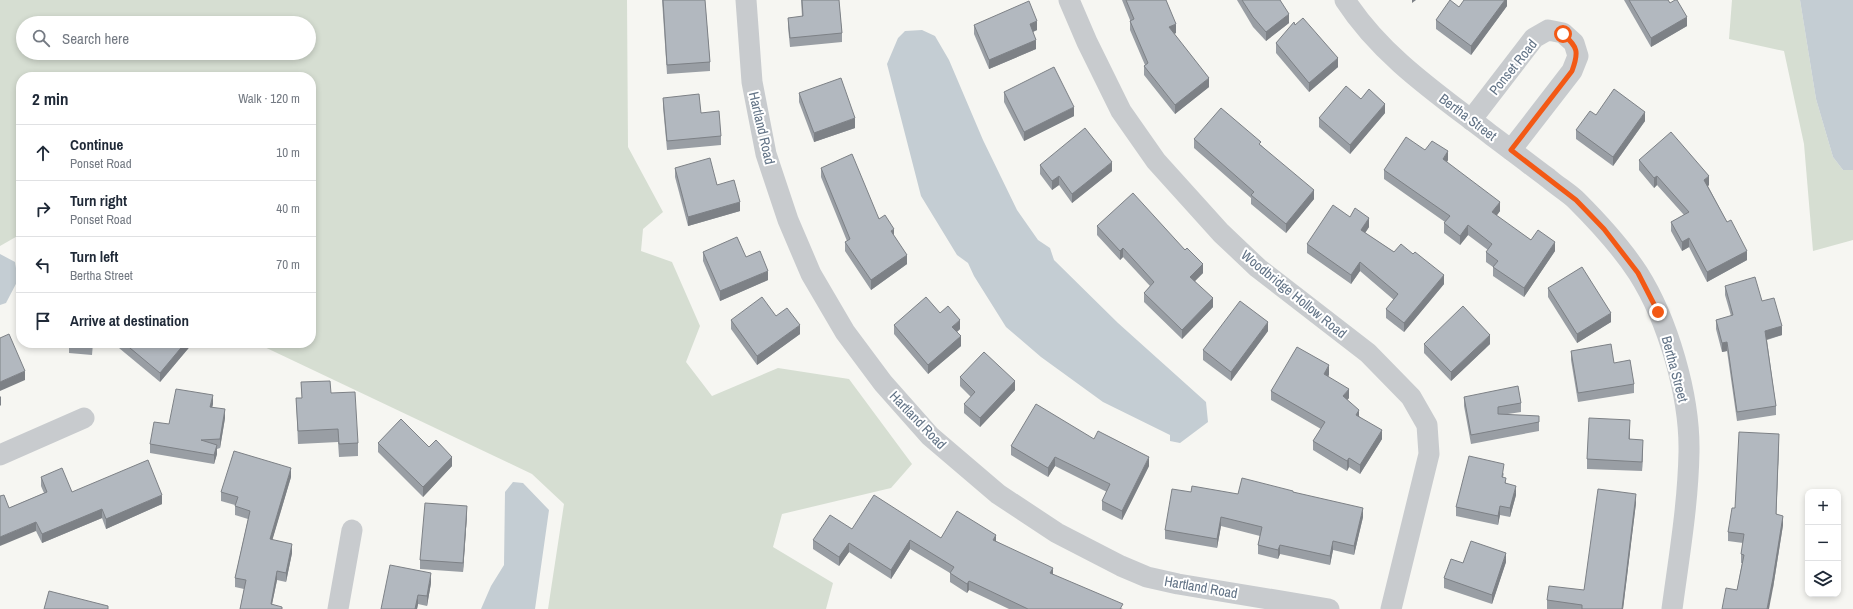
<!DOCTYPE html>
<meta charset="utf-8">
<style>
body{margin:0;font-family:"Archivo Narrow",sans-serif;background:#f6f6f7;color:#1f2937}
.controls{position:absolute;right:12px;bottom:12px;display:grid;overflow:hidden;border-radius:8px;box-shadow:0 2px 6px #0003}
.controls button{width:36px;height:36px;display:grid;place-items:center;padding:0;border:0;border-bottom:1px solid #e0e1e3;background:#fff;color:#1f2937;font:20px sans-serif}
.stop{position:absolute;width:12px;height:12px;margin:-9px;border:3px solid #f35915;border-radius:50%;background:#fff}
.stop.end{background:#f35915;border-color:#fff;box-shadow:0 1px 4px #0008}
.list{margin:0;padding:0;list-style:none}
h2{display:flex;justify-content:space-between;align-items:center;height:52px;margin:0;padding:0 16px;font-size:17px}
h2 small{font-size:13px;font-weight:400;color:#747a83}
.list li{display:grid;grid-template-columns:26px 1fr auto;gap:12px;align-items:center;box-sizing:border-box;height:56px;padding:0 16px;border-top:1px solid #e0e1e3}
.list b{display:block;font-size:15px;white-space:nowrap}
.list p{margin:0;font-size:13px;white-space:nowrap;color:#747a83}
.list em{font-size:13px;font-style:normal;color:#747a83}
.icon{flex:none;width:22px;height:22px;fill:none;stroke:currentColor;stroke-width:2;stroke-linecap:round;stroke-linejoin:round}
.map{position:relative;flex:none;width:1853px;height:609px;overflow:hidden}
.search{position:absolute;background:#fff;box-shadow:0 2px 6px #0003;left:16px;top:16px;width:300px;height:44px;display:flex;align-items:center;gap:10px;box-sizing:border-box;padding:0 14px;border-radius:22px;color:#747a83;font-size:15px}
.panel{position:absolute;background:#fff;box-shadow:0 2px 6px #0003;left:16px;top:72px;width:300px;height:276px;border-radius:16px}
.map>svg:first-child{display:block}
.green{fill:#d6ded2;fill-rule:evenodd}
.water{fill:#c4cdd3}
.lines{fill:none;stroke-linecap:round;stroke-linejoin:round}
.minor{stroke:#c8cbce;stroke-width:21}
.wall{fill:#999ea4}
.shaded-wall{fill:#7d8186}
.building{fill:#b2b8bf;stroke:#7d8186}
.route{stroke:#f35915;stroke-width:5}
.labels{text-anchor:middle;stroke-width:4;stroke-linejoin:round;paint-order:stroke}
.street-label{font-size:14px;fill:#627386;stroke:#fff}
</style>
<div class="map">
<svg width="1853" height="609" viewBox="0 0 1853 609">
<rect width="100%" height="100%" fill="#f6f6f2"/>
<g class="green">
<path d="M0 0H627L628 147 663 212 643 229 641 251 672 262 700 326 686 362 712 396 778 368 849 379 912 464 891 488 782 514 773 547 833 583 826 609H548L564 504 532 474 256 343H311V77H21V234L0 246ZM23 23H309V53H23Z"/>
<polygon points="1732,0 1800,0 1816,99 1833,157 1843,170 1853,170 1853,240 1813,251 1804,144 1784,51 1729,39"/>
</g>
<g class="water">
<polygon points="1800,0 1853,0 1853,170 1843,170 1833,157 1816,99"/>
<polygon points="922,30 935,36 949,60 983,140 1017,210 1038,240 1050,248 1054,260 1118,323 1206,402 1208,422 1180,443 1170,441 1170,435 1103,402 1041,357 1006,327 974,276 968,263 957,255 921,196 887,64 898,38 905,31"/>
<polygon points="0,254 15,262 18,280 6,303 0,305"/>
<polygon points="513,482 523,483 549,510 535,609 481,609 491,586 504,565 505,492"/>
</g>
<g class="lines">
<g class="minor">
<polyline points="746,0 752,82 766,154 788,220 811,274 845,332 883,383 930,436 998,494 1057,533 1121,566 1147,577 1178,584 1329,609"/>
<polyline points="1069,0 1087,42 1121,111 1156,161 1221,233 1258,268 1368,353 1411,397 1427,425 1429,454 1391,609"/>
<path d="M1345 0C1382 57 1438 94 1491 135 1510 149 1529 164 1548 178 1557 186 1569 193 1577 201 1599 223 1621 247 1638 273 1668 320 1690 396 1689 452 1688 505 1679 557 1672 609"/>
<polyline points="1471,120 1534,38 1548,30 1563,33 1574,43 1578,56 1572,71 1511,150"/>
<polyline points="0,455 84,418"/>
<polyline points="338,609 352,530"/>
</g>
</g>
<g class="wall">
<polygon points="662,0 705,0 710,62 710,71 667,74"/>
<polygon points="801,0 839,0 842,33 842,42 790,47 788,27 788,18 802,17"/>
<polygon points="1122,0 1166,0 1176,33 1174,34 1209,87 1175,114 1144,75 1144,66 1145,65 1130,30 1130,20"/>
<polygon points="1237,0 1280,0 1289,23 1266,41 1253,27"/>
<polygon points="1507,0 1507,6 1471,55 1436,29 1436,20 1459,7"/>
<polygon points="1624,0 1668,0 1687,26 1651,47"/>
<polygon points="974,25 1037,30 1033,32 1036,49 989,69 974,34"/>
<polygon points="1295,25 1338,67 1309,92 1276,53 1276,43"/>
<polygon points="1004,92 1074,116 1024,141 1004,102"/>
<polygon points="799,93 855,128 814,142 799,102"/>
<polygon points="663,98 701,113 721,136 721,145 667,150 663,107"/>
<polygon points="1385,113 1350,154 1319,127 1319,118"/>
<polygon points="1596,115 1645,121 1613,166 1576,139 1576,130"/>
<polygon points="1194,139 1261,145 1314,199 1286,233 1251,204 1251,198 1194,148"/>
<polygon points="1425,150 1448,160 1447,162 1500,211 1496,216 1531,240 1555,251 1524,297 1493,276 1493,267 1486,262 1486,252 1488,250 1468,235 1460,245 1444,233 1444,223 1445,222 1384,179 1384,170"/>
<polygon points="1639,160 1709,185 1708,186 1747,260 1707,282 1689,247 1682,251 1671,231 1671,222 1684,215 1657,185 1654,188 1639,170"/>
<polygon points="1040,165 1112,171 1072,203 1059,185 1052,190 1040,174"/>
<polygon points="675,168 717,185 740,211 688,226 675,177"/>
<polygon points="821,168 879,219 894,236 907,264 871,290 845,251 845,242 847,241 821,177"/>
<polygon points="1350,217 1369,227 1365,233 1444,284 1404,332 1386,318 1386,309 1394,300 1360,271 1351,284 1307,253 1307,244"/>
<polygon points="1097,226 1203,273 1195,281 1213,307 1182,339 1144,302 1144,293 1150,286 1123,257 1120,260 1097,235"/>
<polygon points="703,252 746,257 768,280 720,301 703,261"/>
<polygon points="1725,286 1762,301 1782,335 1767,340 1776,406 1776,415 1737,421 1727,351 1722,352 1716,329 1716,320 1731,316 1725,295"/>
<polygon points="1548,288 1611,322 1577,343 1548,297"/>
<polygon points="940,313 960,329 957,332 961,346 928,374 894,334 894,325"/>
<polygon points="776,316 800,334 757,365 731,329 731,320"/>
<polygon points="1268,331 1231,381 1203,360 1203,350"/>
<polygon points="69,343 93,343 92,355 69,353"/>
<polygon points="119,343 192,343 192,344 160,382 119,348"/>
<polygon points="1424,344 1490,344 1451,381 1424,353"/>
<polygon points="1571,351 1614,363 1634,384 1634,393 1578,402 1571,360"/>
<polygon points="1329,375 1328,376 1349,398 1347,400 1359,416 1382,439 1360,474 1349,467 1347,471 1313,450 1313,441 1321,429 1271,400 1271,391"/>
<polygon points="960,377 1015,390 980,427 964,413 964,404 971,397 960,386"/>
<polygon points="301,382 331,393 358,443 358,456 339,457 338,442 298,444 296,398 302,398"/>
<polygon points="1464,397 1521,403 1521,412 1508,414 1539,422 1539,431 1471,444 1464,406"/>
<polygon points="213,404 212,407 225,418 220,448 217,449 217,454 214,464 150,453 150,444 169,424"/>
<polygon points="1630,430 1630,439 1643,449 1642,471 1587,469 1587,459"/>
<polygon points="1094,439 1149,466 1122,520 1102,510 1102,501 1107,492 1055,466 1048,477 1011,455 1011,446"/>
<polygon points="378,443 429,447 452,466 423,497 378,452"/>
<polygon points="1779,443 1776,515 1783,525 1773,588 1737,590 1742,563 1741,563 1741,554 1743,543 1728,541 1728,532 1735,508"/>
<polygon points="1504,473 1503,477 1506,483 1516,495 1510,517 1500,515 1498,525 1456,516 1456,507"/>
<polygon points="41,477 72,492 162,504 106,529 102,518 42,543 36,531 9,508 44,493 41,486"/>
<polygon points="291,477 272,540 292,553 286,582 277,580 272,604 282,609 240,609 244,589 235,587 235,578 248,519 235,515 235,505 221,501 221,492"/>
<polygon points="1191,492 1238,494 1293,492 1363,517 1354,555 1333,550 1330,565 1280,554 1278,559 1258,554 1258,545 1260,536 1221,526 1217,548 1165,539 1165,530"/>
<polygon points="1636,503 1623,609 1547,609 1547,600 1584,590"/>
<polygon points="467,515 463,572 420,569 420,560"/>
<polygon points="852,529 941,538 996,541 1053,575 1123,609 1009,609 969,590 967,593 950,582 950,573 910,549 891,579 849,552 839,566 813,549 813,540"/>
<polygon points="1506,562 1492,604 1444,588 1444,578 1463,563"/>
<polygon points="431,583 427,606 418,604 417,609 381,609"/>
</g>
<g class="shaded-wall">
<polygon points="1412,0 1416,0 1412,3"/>
<polygon points="1505,0 1507,0 1507,6 1471,55 1471,46"/>
<polygon points="1289,14 1289,23 1266,41 1266,32"/>
<polygon points="1687,17 1687,26 1651,47 1651,38"/>
<polygon points="1037,21 1037,30 1030,33 1030,24"/>
<polygon points="1176,24 1176,33 1169,36 1169,27"/>
<polygon points="1036,40 1036,49 989,69 989,60"/>
<polygon points="1338,58 1338,67 1309,92 1309,83"/>
<polygon points="1209,78 1209,87 1175,114 1175,105"/>
<polygon points="1385,104 1385,113 1350,154 1350,145"/>
<polygon points="1074,107 1074,116 1024,141 1024,132"/>
<polygon points="1645,112 1645,121 1613,166 1613,157"/>
<polygon points="855,118 855,128 814,142 814,133"/>
<polygon points="1448,151 1448,160 1443,168 1443,159"/>
<polygon points="1112,162 1112,171 1072,203 1072,194"/>
<polygon points="1059,176 1059,185 1052,190 1052,181"/>
<polygon points="1657,176 1657,185 1654,188 1654,178"/>
<polygon points="1709,176 1709,185 1704,189 1704,180"/>
<polygon points="1314,190 1314,199 1286,233 1286,224"/>
<polygon points="740,202 740,211 688,226 688,217"/>
<polygon points="1500,202 1500,211 1492,222 1492,212"/>
<polygon points="1369,218 1369,227 1361,239 1361,230"/>
<polygon points="1468,225 1468,235 1460,245 1460,236"/>
<polygon points="894,229 894,238 891,231"/>
<polygon points="1689,238 1689,247 1682,251 1682,242"/>
<polygon points="1555,242 1555,251 1524,297 1524,288"/>
<polygon points="1123,248 1123,257 1120,260 1120,251"/>
<polygon points="1747,251 1747,260 1707,282 1707,272"/>
<polygon points="907,255 907,264 871,290 871,280"/>
<polygon points="1360,262 1360,271 1351,284 1351,275"/>
<polygon points="1203,264 1203,273 1190,286 1190,277"/>
<polygon points="768,271 768,280 720,301 720,291"/>
<polygon points="1444,275 1444,284 1404,332 1404,323"/>
<polygon points="1213,298 1213,307 1182,339 1182,330"/>
<polygon points="1611,313 1611,322 1577,343 1577,334"/>
<polygon points="960,320 960,329 952,336 952,327"/>
<polygon points="1268,322 1268,331 1231,381 1231,372"/>
<polygon points="800,325 800,334 757,365 757,356"/>
<polygon points="1782,326 1782,335 1765,340 1765,331"/>
<polygon points="1490,335 1490,344 1451,381 1451,372"/>
<polygon points="961,336 961,346 928,374 928,365"/>
<polygon points="1727,342 1727,351 1722,352 1722,343"/>
<polygon points="185,343 192,343 192,344 160,382 160,373"/>
<polygon points="1329,365 1329,375 1324,383 1324,374"/>
<polygon points="25,371 25,380 0,391 0,382"/>
<polygon points="1015,381 1015,390 980,427 980,418"/>
<polygon points="1349,389 1349,398 1343,405 1343,396"/>
<polygon points="213,395 213,404 210,416 210,407"/>
<polygon points="1,396 1,405 0,406 0,397"/>
<polygon points="225,409 225,418 220,448 220,439"/>
<polygon points="1359,410 1359,420 1356,415"/>
<polygon points="1382,430 1382,439 1360,474 1360,465"/>
<polygon points="1779,434 1779,443 1776,524 1776,514"/>
<polygon points="1643,440 1643,449 1642,471 1642,462"/>
<polygon points="217,445 217,454 214,464 214,455"/>
<polygon points="452,457 452,466 423,497 423,487"/>
<polygon points="1055,457 1055,466 1048,477 1048,468"/>
<polygon points="1149,457 1149,466 1122,520 1122,511"/>
<polygon points="1349,458 1349,467 1347,471 1347,461"/>
<polygon points="291,468 291,477 270,548 270,539"/>
<polygon points="1516,486 1516,495 1510,517 1510,508"/>
<polygon points="1636,494 1636,503 1623,609 1622,609"/>
<polygon points="162,495 162,504 106,529 106,519"/>
<polygon points="467,506 467,515 463,572 463,563"/>
<polygon points="1500,506 1500,515 1498,525 1498,516"/>
<polygon points="1363,508 1363,517 1354,555 1354,546"/>
<polygon points="102,509 102,518 42,543 42,534"/>
<polygon points="1783,516 1783,525 1773,588 1769,609 1767,609"/>
<polygon points="1221,517 1221,526 1217,548 1217,539"/>
<polygon points="36,522 36,531 0,546 0,537"/>
<polygon points="996,535 996,544 993,540"/>
<polygon points="910,540 910,549 891,579 891,570"/>
<polygon points="1333,541 1333,550 1330,565 1330,556"/>
<polygon points="849,543 849,552 839,566 839,557"/>
<polygon points="292,544 292,553 286,582 286,573"/>
<polygon points="1280,545 1280,554 1278,559 1278,550"/>
<polygon points="1506,553 1506,562 1492,604 1492,595"/>
<polygon points="1053,568 1053,577 1050,573"/>
<polygon points="277,571 277,580 271,609 271,604"/>
<polygon points="431,573 431,583 427,606 427,596"/>
<polygon points="969,581 969,590 967,593 967,584"/>
<polygon points="418,595 418,604 417,609 415,609"/>
</g>
<g class="building">
<polygon points="663,0 705,0 710,62 667,65"/>
<polygon points="802,0 839,0 842,33 790,38 788,18 803,16"/>
<polygon points="1126,0 1166,0 1176,24 1169,27 1209,78 1175,105 1144,66 1148,63 1130,21 1134,19"/>
<polygon points="1242,0 1280,0 1289,14 1266,32 1253,17"/>
<polygon points="1450,0 1459,7 1464,0 1505,0 1471,46 1436,20"/>
<polygon points="1629,0 1668,0 1670,3 1675,0 1677,0 1687,17 1651,38"/>
<polygon points="1029,1 1037,21 1030,24 1036,40 989,60 974,25"/>
<polygon points="1303,18 1338,58 1309,83 1276,43 1294,22 1295,25"/>
<polygon points="1054,67 1074,107 1024,132 1004,92"/>
<polygon points="841,78 855,118 814,133 799,93"/>
<polygon points="1346,86 1361,99 1369,89 1385,104 1350,145 1319,118"/>
<polygon points="1614,89 1645,112 1613,157 1576,130 1590,111 1596,115"/>
<polygon points="699,94 701,113 719,111 721,136 667,141 663,98"/>
<polygon points="1221,108 1261,142 1259,144 1314,190 1286,224 1251,195 1254,192 1194,139"/>
<polygon points="1085,128 1112,162 1072,194 1059,176 1052,181 1040,165"/>
<polygon points="1671,132 1709,176 1704,180 1727,222 1731,220 1747,251 1707,272 1689,238 1682,242 1671,222 1689,212 1657,176 1654,178 1639,160"/>
<polygon points="1406,137 1425,150 1432,141 1448,151 1443,159 1500,202 1492,212 1531,240 1538,230 1555,242 1524,288 1493,267 1498,261 1486,252 1492,244 1468,225 1460,236 1444,223 1450,216 1384,170"/>
<polygon points="852,154 879,219 885,215 894,229 891,231 907,255 871,280 845,242 850,239 821,168"/>
<polygon points="710,158 717,185 734,180 740,202 688,217 675,168"/>
<polygon points="1133,193 1185,250 1187,248 1203,264 1190,277 1213,298 1182,330 1144,293 1154,282 1123,248 1120,251 1097,226"/>
<polygon points="1333,205 1350,217 1355,208 1369,218 1361,230 1394,252 1401,244 1413,254 1415,252 1444,275 1404,323 1386,309 1398,294 1360,262 1351,275 1307,244"/>
<polygon points="737,237 746,257 760,251 768,271 720,291 703,252"/>
<polygon points="1582,267 1611,313 1577,334 1548,288"/>
<polygon points="1755,277 1762,301 1774,298 1782,326 1765,331 1776,406 1737,412 1727,342 1722,343 1716,320 1733,315 1725,286"/>
<polygon points="762,297 776,316 787,308 800,325 757,356 731,320"/>
<polygon points="926,297 940,313 948,306 960,320 952,327 961,336 928,365 894,325"/>
<polygon points="1240,301 1268,322 1231,372 1203,350"/>
<polygon points="1463,306 1490,335 1451,372 1424,344"/>
<polygon points="9,334 25,371 0,382 0,338"/>
<polygon points="69,343 92,343 92,346 69,344"/>
<polygon points="124,343 185,343 160,373"/>
<polygon points="1611,344 1614,363 1630,360 1634,384 1578,393 1571,351"/>
<polygon points="1297,347 1329,365 1324,374 1349,389 1343,396 1359,410 1356,415 1382,430 1360,465 1349,458 1347,461 1313,441 1325,422 1271,391"/>
<polygon points="984,352 1015,381 980,418 964,404 975,392 960,377"/>
<polygon points="330,381 331,393 355,392 358,443 339,444 338,429 298,431 296,398 302,398 301,382"/>
<polygon points="1518,386 1521,403 1498,407 1498,414 1539,416 1539,422 1471,435 1464,397"/>
<polygon points="176,389 213,395 210,407 225,409 220,439 201,440 217,445 214,455 150,444 154,422 169,424"/>
<polygon points="1036,404 1094,439 1098,431 1149,457 1122,511 1102,501 1110,484 1055,457 1048,468 1011,446"/>
<polygon points="1589,418 1630,420 1629,439 1643,440 1642,462 1587,459"/>
<polygon points="401,419 429,447 436,440 452,457 423,487 378,443"/>
<polygon points="1739,432 1779,434 1776,514 1783,516 1773,578 1767,609 1722,609 1726,588 1737,590 1744,555 1741,554 1744,534 1728,532 1732,508 1735,508"/>
<polygon points="234,451 291,468 270,539 292,544 286,573 277,571 271,604 282,607 282,609 240,609 246,580 235,578 250,511 235,506 238,497 221,492"/>
<polygon points="1469,456 1504,464 1502,477 1506,478 1505,483 1516,486 1510,508 1500,506 1498,516 1456,507"/>
<polygon points="148,460 162,495 106,519 102,509 42,534 36,522 0,537 0,496 4,495 9,508 47,492 41,477 62,468 72,492"/>
<polygon points="1242,478 1293,491 1293,492 1363,508 1354,546 1333,541 1330,556 1280,545 1278,550 1258,545 1262,527 1221,517 1217,539 1165,530 1172,489 1191,492 1192,486 1238,494"/>
<polygon points="1598,489 1636,494 1622,609 1582,609 1582,605 1547,600 1549,586 1584,590"/>
<polygon points="874,495 941,538 957,511 996,535 993,540 1053,568 1050,573 1123,604 1120,609 1028,609 969,581 967,584 950,573 954,567 910,540 891,570 849,543 839,557 813,540 830,515 852,529"/>
<polygon points="425,503 467,506 463,563 420,560"/>
<polygon points="1471,541 1506,553 1492,595 1444,578 1451,559 1463,563"/>
<polygon points="390,565 431,573 427,596 418,595 415,609 381,609"/>
<polygon points="49,591 108,606 108,609 44,609"/>
</g>
<g class="lines">
<path class="route" d="M1563 34C1578 47 1579 52 1572 71L1511 150 1576 200 1604 229 1638 273 1658 312"/>
</g>
<g class="labels">
<g class="street-label">
<text transform="translate(1513 67) rotate(-51)" y="5">Ponset Road</text>
<text transform="translate(1468 117) rotate(37)" y="5">Bertha Street</text>
<text transform="translate(762 128) rotate(77)" y="5">Hartland Road</text>
<text transform="translate(1294 294) rotate(39)" y="5">Woodbridge Hollow Road</text>
<text transform="translate(1675 369) rotate(75)" y="5">Bertha Street</text>
<text transform="translate(918 420) rotate(46)" y="5">Hartland Road</text>
<text transform="translate(1201 587) rotate(10)" y="5">Hartland Road</text>
</g>
</g>
</svg>
<div class="controls">
<button>+</button>
<button>−</button>
<button><svg class="icon" aria-label="layers" viewBox="0 0 24 24"><path d="M12 4l9 5-9 5-9-5zM3 14l9 5 9-5"/></svg></button>
</div>
<div class="stop" style="left:1563px;top:34px"></div>
<div class="stop end" style="left:1658px;top:312px"></div>
<div class="search"><svg class="icon" aria-label="search" viewBox="0 0 24 24"><circle cx="10" cy="10" r="6"/><path d="M15 15l6 6"/></svg>Search here</div>
<section class="panel">
<h2>2 min<small>Walk · 120 m</small></h2>
<ul class="list">
<li><svg class="icon" aria-label="ahead" viewBox="0 0 24 24"><path d="M12 20V5M6 11l6-6 6 6"/></svg><div><b>Continue</b><p>Ponset Road</p></div><em>10 m</em></li>
<li><svg class="icon" aria-label="right" viewBox="0 0 24 24"><path d="M7 20v-9h11M14 6l5 5-5 5"/></svg><div><b>Turn right</b><p>Ponset Road</p></div><em>40 m</em></li>
<li><svg class="icon" aria-label="left" viewBox="0 0 24 24"><path d="M17 20v-9H6M10 6l-5 5 5 5"/></svg><div><b>Turn left</b><p>Bertha Street</p></div><em>70 m</em></li>
<li><svg class="icon" aria-label="arrive" viewBox="0 0 24 24"><path d="M6 21V4h12l-3 4 3 4H6"/></svg><div><b>Arrive at destination</b></div></li>
</ul>
</section>
</div>
